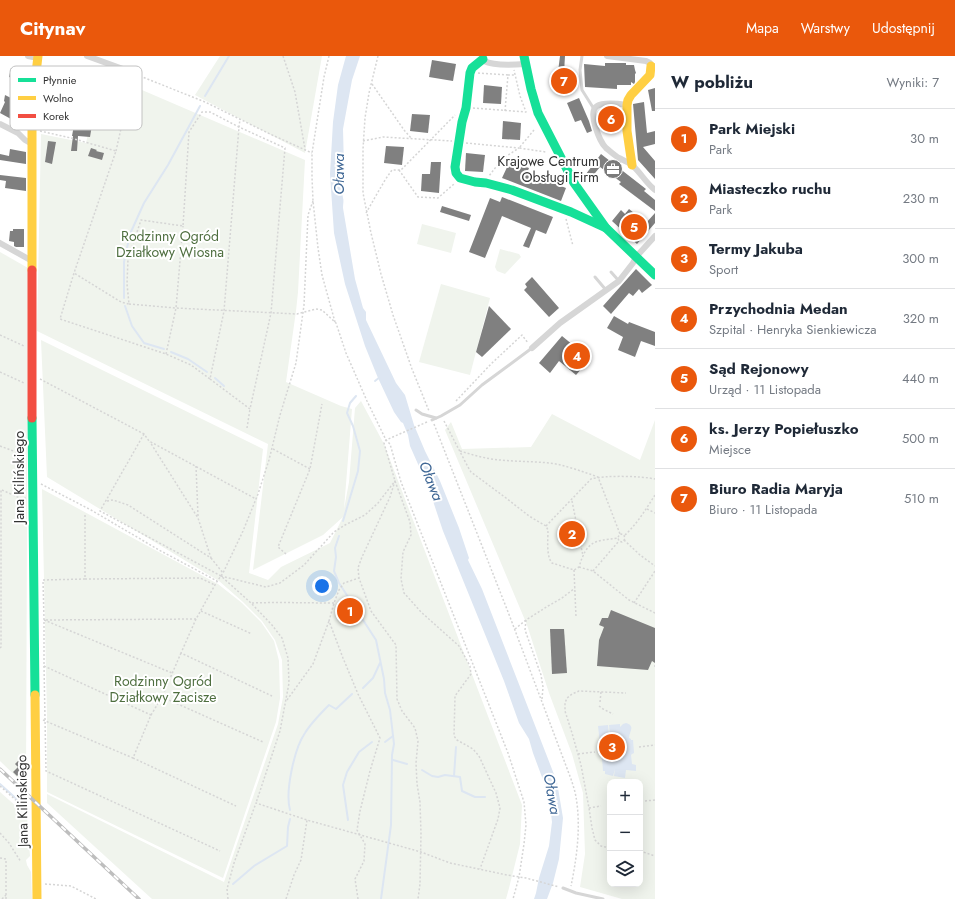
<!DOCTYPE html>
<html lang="pl">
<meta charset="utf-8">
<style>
body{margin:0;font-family:Jost,sans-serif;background:#f2f2f3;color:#1f2937}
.controls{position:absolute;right:12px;bottom:12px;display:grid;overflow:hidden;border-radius:8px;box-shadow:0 4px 16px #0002}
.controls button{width:36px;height:36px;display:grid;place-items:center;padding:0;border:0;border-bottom:1px solid #e0e1e3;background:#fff;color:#1f2937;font:20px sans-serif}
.you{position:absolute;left:322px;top:530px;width:14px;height:14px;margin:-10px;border:3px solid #fff;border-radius:50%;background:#1a73e8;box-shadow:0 0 0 6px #1a73e833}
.badge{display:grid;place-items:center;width:26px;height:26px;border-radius:50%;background:#ea580c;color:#fff;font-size:13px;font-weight:700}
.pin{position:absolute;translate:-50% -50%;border:2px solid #fff;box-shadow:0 1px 4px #0006}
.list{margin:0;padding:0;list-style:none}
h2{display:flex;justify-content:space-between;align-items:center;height:52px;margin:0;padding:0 16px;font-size:17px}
h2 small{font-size:13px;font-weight:400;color:#747a83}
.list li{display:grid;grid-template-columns:26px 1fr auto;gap:12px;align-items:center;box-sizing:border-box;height:60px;padding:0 16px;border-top:1px solid #e0e1e3}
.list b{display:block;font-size:15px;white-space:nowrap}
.list p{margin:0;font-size:13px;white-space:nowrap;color:#747a83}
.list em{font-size:13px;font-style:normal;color:#747a83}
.icon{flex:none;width:22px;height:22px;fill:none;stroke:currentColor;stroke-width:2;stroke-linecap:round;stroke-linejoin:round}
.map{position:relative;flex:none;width:655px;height:843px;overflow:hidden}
header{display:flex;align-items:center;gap:24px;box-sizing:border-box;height:56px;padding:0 20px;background:#ea580c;color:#fff}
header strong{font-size:19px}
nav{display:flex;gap:22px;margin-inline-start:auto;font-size:14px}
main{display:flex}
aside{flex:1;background:#fff}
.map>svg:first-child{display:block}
.green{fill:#f0f4ed;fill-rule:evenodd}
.water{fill:#dde6f2}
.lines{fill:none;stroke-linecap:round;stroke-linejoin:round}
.stream{stroke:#dde6f2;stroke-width:2}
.building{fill:#808080}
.path{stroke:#d5d5d5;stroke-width:1.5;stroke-dasharray:2 2;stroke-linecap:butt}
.lane{stroke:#d6d6d6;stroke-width:3}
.street{stroke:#d6d6d6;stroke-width:6}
.fast{stroke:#16e098;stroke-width:9}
.slow{stroke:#ffcf43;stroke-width:9}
.jam{stroke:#f24e42;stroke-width:9}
.rail-casing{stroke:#bebebe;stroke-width:3.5}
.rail{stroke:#fff;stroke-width:2;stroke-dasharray:6;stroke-linecap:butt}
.labels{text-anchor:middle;stroke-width:4;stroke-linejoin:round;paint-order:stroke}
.poi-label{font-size:14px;fill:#323232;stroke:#fff;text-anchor:end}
.park-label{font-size:14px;fill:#4e6e3f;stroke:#fff}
.street-label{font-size:14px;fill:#323232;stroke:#fff}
.water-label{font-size:15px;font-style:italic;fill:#3f6795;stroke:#fff}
.key{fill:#fff;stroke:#c2c2c2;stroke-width:1}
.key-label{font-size:11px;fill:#323232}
</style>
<header>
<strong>Citynav</strong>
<nav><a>Mapa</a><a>Warstwy</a><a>Udostępnij</a></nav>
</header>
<main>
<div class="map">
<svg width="655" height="843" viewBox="0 0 655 843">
<rect width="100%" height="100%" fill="#fff"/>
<g class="green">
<polygon points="220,0 322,0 305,97 195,39"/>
<polygon points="98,32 142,34 305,104 298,236 296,255 286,326 341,350 352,353 344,453 349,426 355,352 361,345 384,388 522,749 520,788 509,832 506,843 152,843 47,747 47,738 224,826 278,668 283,641 282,604 275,584 262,565 243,546 219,525 47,421 41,284 263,393 249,517 268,524 281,511 330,487 343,461 323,479 253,514 268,388 37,275 41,78 86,87"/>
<polygon points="422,168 456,177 451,197 417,188"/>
<polygon points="500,193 519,198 521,201 505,218 497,215 495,211"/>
<polygon points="0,196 28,212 26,730 0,705"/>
<polygon points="441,228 490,242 470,319 419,306"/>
<path d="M552 358 640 404 655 364V843H622L580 831 585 798 583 737 572 698 549 637 527 569 445 374 451 366 462 393 531 391ZM610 726H640V828H610Z"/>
<polygon points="42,433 218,528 242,547 261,566 274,585 279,605 280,642 276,666 223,822 47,736 47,660"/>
<polygon points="0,736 27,760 30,800 26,804 27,809 31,816 32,843 0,843"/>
</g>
<g class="water">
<path d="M346 0H360L352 24 343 73 344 112C338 120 342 133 343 142 344 145 343 148 343 152L355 223 363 252 366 256V264L396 327 405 339 414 369 425 395 440 425 459 472 469 502 468 504 482 533 557 726 563 762 559 803 553 827 547 843H534L536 837 539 822 549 790 552 766 549 740 533 697 529 683 519 667 504 625 443 475 429 433 410 390 408 379 403 367 401 366 394 356 378 322 365 290 345 228 334 177 330 118 333 66 338 29Z"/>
<path d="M626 667C636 670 629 676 629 682L631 683V684H633L634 697 632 698 631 699 632 708 636 709V715L626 714 625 722 614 720 615 713 613 720 605 718V715H603L602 702 611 701 610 697H601L598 670 608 669 610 690H611L609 669 620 668V671L623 668Z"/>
</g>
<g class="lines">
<g class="stream">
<polyline points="205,40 229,0"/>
<polyline points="124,242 124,206 130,178 144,147 168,109 200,50"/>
<polyline points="125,250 132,270 144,287 164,293"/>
<polyline points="171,296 188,303 207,316"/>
<polyline points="215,322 224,330"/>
<polyline points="375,325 380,321"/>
<polyline points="343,465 358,415 360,395 353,370 347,357 350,347 356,340"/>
<polyline points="339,480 335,492 336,501 334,515 339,527 376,584 384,623 385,637 390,654 394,688 392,699 391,769 381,843"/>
<polyline points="363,632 373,622 380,607"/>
<polyline points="385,686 393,680"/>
<polyline points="393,704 407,708"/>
<polyline points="422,714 432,720 438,721 445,719 460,721 462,735 475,741 485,741"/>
<polyline points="454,720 456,691"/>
<polyline points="0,728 21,747"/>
<path d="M290 754C285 736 294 693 305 677 311 667 320 658 329 649L336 653 352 638"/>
<polyline points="348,764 343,729 347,716 359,696 372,686"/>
<polyline points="233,828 254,810 287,790 288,771 290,763"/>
</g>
</g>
<g class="building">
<polygon points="560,0 565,0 564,17 558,16"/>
<polygon points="432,4 456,8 453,25 429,21"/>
<polygon points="605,7 626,7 626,9 634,9 635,14 636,17 635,18 635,26 634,28 631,26 631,29 617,29 617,33 585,31 584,8 605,10"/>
<polygon points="11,12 23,16 20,24 9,21"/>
<polygon points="82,14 88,15 88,17 128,22 126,31 81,25 80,36 94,38 93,46 79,44 77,61 81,61 81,63 84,63 83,67 92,68 91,75 90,81 78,80 77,95 71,95 73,80 72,80 74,69 38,64 39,50 47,51 46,54 58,56 58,52 71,54 75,20 81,21"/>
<polygon points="484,29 502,31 501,48 483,47"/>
<polygon points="655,32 655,55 652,55 648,34"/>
<polygon points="5,39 13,43 12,46 21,50 19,55 20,55 18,61 13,59 11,63 0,57 5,46 4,45"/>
<polygon points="579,42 589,65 592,75 587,77 581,64 575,66 567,47"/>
<polygon points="644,46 647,77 655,75 655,88 643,91 655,105 655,123 638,104 633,48"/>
<polygon points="412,58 430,59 428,77 410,75"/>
<polygon points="503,65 521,67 520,84 502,83"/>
<polygon points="48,85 56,86 52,108 45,106"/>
<polygon points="386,90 404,91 402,109 384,107"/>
<polygon points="91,92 97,94 96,95 104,97 102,104 88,100"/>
<polygon points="10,93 26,96 26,108 0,104 0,98 9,100"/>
<polygon points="466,97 485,99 483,116 465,115"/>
<polygon points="601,98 646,133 644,135 655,144 655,155 619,128 621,126 600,111 591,122 586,118"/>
<polygon points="431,106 441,106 439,137 421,135 422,118 430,118"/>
<polygon points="509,107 515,110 517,108 529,112 527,117 566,132 561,145 502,122"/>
<polygon points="0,119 26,122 26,135 5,132 6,125 0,124"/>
<polygon points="502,141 553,161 546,178 536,174 529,192 523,190 531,172 502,160 485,202 469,196 490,142 500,146"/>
<polygon points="442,150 471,159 469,165 440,156"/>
<polygon points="629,153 634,157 630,161 639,170 643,165 646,167 655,157 655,167 637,188 612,165 621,154 625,158"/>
<polygon points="13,173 24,173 24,191 16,191 14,190 14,186 9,185 10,175 13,175"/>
<polygon points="636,213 652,229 642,237 639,233 633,240 629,237 611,258 603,250"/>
<polygon points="532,221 559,252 549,261 524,234 527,231 525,228"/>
<polygon points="489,250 511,273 482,301 476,296"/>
<polygon points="614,260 628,268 629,266 655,276 655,290 641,285 635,301 618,294 623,281 607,272"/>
<polygon points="562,280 590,303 576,319 559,305 550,317 539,307"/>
<polygon points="611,554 655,572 655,607 652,605 648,614 597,610 599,584 604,571 599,569 602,562 608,562"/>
<polygon points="550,573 564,573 567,617 552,618"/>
<polygon points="23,700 28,704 23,710 27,714 21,720 19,718 17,720 13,716 18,711 15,708"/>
</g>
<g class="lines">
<g class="path">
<polyline points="283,0 295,36 305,93"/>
<polyline points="329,0 324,21 312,97 312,121 313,145 318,192 322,219 335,266"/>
<polyline points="378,0 369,37 365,62 363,93 363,137 371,177 381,218 393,259 412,313 429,355"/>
<polyline points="478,17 508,19"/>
<polyline points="140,20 205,46 270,78 312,97"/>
<polyline points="372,28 404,74 412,83"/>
<polyline points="473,52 526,56 520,40 514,14"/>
<polyline points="505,55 508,19 515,19"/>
<polyline points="534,74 519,92 546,96"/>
<polyline points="40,75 71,82 116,95 74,217 60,263 166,298 191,309 210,323 224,255 239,71 210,56 202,56 189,76 183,170 141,164 128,203 127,228 129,248 121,246 74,217"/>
<polyline points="363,85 383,81 452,85"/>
<polyline points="466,87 519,92 502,103 489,120"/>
<polyline points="116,95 132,23"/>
<polyline points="399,114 418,141 438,142 454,128"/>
<polyline points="366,157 385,124 392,114 401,114 455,59"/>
<polyline points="566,163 573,190"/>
<polyline points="129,248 176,252 297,258 316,253 322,254 336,267 346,297 367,345 386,384 390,388 401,426 508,697 524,746 526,769 524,788 519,821 513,843"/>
<polyline points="0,279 24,290"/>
<polyline points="166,298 176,252 183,170"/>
<polyline points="0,316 24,327"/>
<polyline points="40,323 144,378 149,385 256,443"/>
<polyline points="210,323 250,353 271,257 285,92 239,71 240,63"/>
<polyline points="456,345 491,308 522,279 528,287"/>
<path d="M444 365 468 411 471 416 506 442 529 460 546 470 548 474C548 483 546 500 552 507L574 514 579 511C587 485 593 485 618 482L619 479 621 478 624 479 625 483 622 486 619 485 618 482"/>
<polyline points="427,366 386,384 384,387 395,425 410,466 411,479 403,496 402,509 401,523 404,537 421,556 459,590 470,610 471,618 455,640 454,680 457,684 473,693 479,700 496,737 500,752 498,763 480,813"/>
<path d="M434 368 510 561 571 723C573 729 575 735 576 741 581 770 577 801 571 830"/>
<polyline points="247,372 250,353"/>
<polyline points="144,378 100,455 221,520 251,547 272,569 282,582 288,602 289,627 280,675 256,747"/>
<polyline points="0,390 24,399"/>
<polyline points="273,393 310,413"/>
<path d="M460 395C473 399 487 403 500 404 519 406 538 405 556 408 570 411 584 416 598 421L620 478"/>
<polyline points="196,410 198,460"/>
<polyline points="41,428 91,454 159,494 217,525"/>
<polyline points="2,434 22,443 26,442"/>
<polyline points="107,445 113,444 128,449 211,502 198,462 150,386"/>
<polyline points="572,445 583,500"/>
<polyline points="647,453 655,457"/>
<polyline points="85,459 85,523 43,524 44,564 196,563 216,527 223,517 243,475 258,438 269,404 280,359 296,307 304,249 308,159 313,145"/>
<path d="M546 470 591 423C605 419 641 420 655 423"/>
<path d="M625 479C637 468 646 453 655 439"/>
<polyline points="624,484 640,499 655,510"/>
<polyline points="286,498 278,491 310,413 322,348"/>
<polyline points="211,502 223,517"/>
<polyline points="579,511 593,515 629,544 655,557"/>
<polyline points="574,514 576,561"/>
<polyline points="593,515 619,485"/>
<polyline points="221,520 266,531 280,527 304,509 334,476 345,469 365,459 378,447 395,425 390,441 362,501 358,512 359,522 371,555 396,589 397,643 402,655 415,672 418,685 416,707 417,728 420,746 421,778 420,828 418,843"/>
<polyline points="85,523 200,522 215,529"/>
<path d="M252 547C279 546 306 547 334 547"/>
<polyline points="634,547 655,515"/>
<polyline points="201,555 252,578"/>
<polyline points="196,563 181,597 272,640"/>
<polyline points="515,573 526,564"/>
<polyline points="0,592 1,591 1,434"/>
<polyline points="181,597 162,641 263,686"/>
<polyline points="44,610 46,715 220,795"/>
<polyline points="654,610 655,610"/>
<polyline points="542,643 543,631 541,619 525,574 526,564 548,550 562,542 575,532"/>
<polyline points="287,644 313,608 329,565"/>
<polyline points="600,646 601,636"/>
<polyline points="599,650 603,653 613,658"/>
<polyline points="151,659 162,641"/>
<polyline points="43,664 133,702 151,659 44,610 44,564 172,617"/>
<polyline points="639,691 655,689"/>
<polyline points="578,698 595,696"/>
<polyline points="133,702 236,750"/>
<polyline points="0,730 28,755"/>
<polyline points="645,745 655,744"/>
<polyline points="589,752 601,750"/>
<polyline points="0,777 9,787 21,806"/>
<polyline points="610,792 601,790 595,784 592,772 589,752 581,709 572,677 565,655 565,647 567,642 572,638 579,635 626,637"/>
<polyline points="640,795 655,800"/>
<polyline points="0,802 6,803 6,843"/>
<polyline points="45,828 71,830 96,843"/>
<polyline points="2,843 6,839"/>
<polyline points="228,843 227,833 234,807 256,747 307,764 421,796 450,807 507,819 526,822 559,831"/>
<polyline points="286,843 294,819 301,804 307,764"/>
<polyline points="358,843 355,823 364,805 365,788 357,774 360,755 370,715 380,682 358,638 343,602 329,565 334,547 339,534 344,527 359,522"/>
</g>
<g class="lane">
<polyline points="582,0 580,14 582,34 594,53"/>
<polyline points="611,216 619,225"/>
<polyline points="595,221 606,234"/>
<polyline points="416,354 422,358 436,362"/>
<polyline points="432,364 441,360 460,349 482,329 532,292"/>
<polyline points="563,832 576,837 603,843"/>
</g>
<g class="street">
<polyline points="28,0 38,2"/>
<polyline points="87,0 134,17"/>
<path d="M484 0V5C494 10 513 9 525 8"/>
<polyline points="607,0 646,5 650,7 651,10 654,10"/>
<path d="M627 49C620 48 603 46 597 50 587 56 600 86 606 92 610 95 614 99 619 102 623 104 628 106 632 109 641 117 646 127 655 134"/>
<polyline points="0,68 18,77 25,84 32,88"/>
<polyline points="0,187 32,205"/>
<polyline points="532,292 560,267 619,225 633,207 636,201 655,180"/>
</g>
<g class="fast">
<polyline points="524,0 531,33 538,57 574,127 606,172 655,219"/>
<polyline points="483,3 472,12 470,17 466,52 462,66 455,111 456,117 460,122 475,126 486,127 512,134 571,156 606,172"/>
<polyline points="32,362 35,639"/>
</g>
<g class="slow">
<polyline points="632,109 627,75 627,49 628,44 631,39 650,19 651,10"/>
<polyline points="32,214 32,73 33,43 38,0"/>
<polyline points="35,639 37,843"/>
</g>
<polyline class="jam" points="32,214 32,362"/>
<g class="rail-casing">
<polyline id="rail" points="0,713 139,843"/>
</g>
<use href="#rail" class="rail"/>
</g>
<defs>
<g id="office-disc" transform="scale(1)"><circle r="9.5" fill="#7a7a7a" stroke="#fff"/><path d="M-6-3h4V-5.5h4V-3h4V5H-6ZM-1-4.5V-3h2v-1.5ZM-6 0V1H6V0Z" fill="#fff"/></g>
</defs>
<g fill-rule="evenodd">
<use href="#office-disc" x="613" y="113"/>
</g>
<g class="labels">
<g class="poi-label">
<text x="599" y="110">Krajowe Centrum<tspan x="599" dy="16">Obsługi Firm</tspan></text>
</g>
<g class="park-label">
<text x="170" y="185">Rodzinny Ogród<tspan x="170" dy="16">Działkowy Wiosna</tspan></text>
<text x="163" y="630">Rodzinny Ogród<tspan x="163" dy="16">Działkowy Zacisze</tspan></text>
</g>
<g class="street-label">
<text transform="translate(19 421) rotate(-90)" y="5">Jana Kilińskiego</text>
<text transform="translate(22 745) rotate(-91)" y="5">Jana Kilińskiego</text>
</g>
<g class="water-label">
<text transform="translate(339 118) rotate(-90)" y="5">Oława</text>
<text transform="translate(431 425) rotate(68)" y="5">Oława</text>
<text transform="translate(552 738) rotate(80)" y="5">Oława</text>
</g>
</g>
<rect x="10" y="10" width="132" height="64" rx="6" class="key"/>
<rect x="18" y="22" width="18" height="4" fill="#16e098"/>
<rect x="18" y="40" width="18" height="4" fill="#ffcf43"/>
<rect x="18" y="58" width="18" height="4" fill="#f24e42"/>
<g class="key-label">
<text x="43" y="28">Płynnie</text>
<text x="43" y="46">Wolno</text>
<text x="43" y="64">Korek</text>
</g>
</svg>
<div class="controls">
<button>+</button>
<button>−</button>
<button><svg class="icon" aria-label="layers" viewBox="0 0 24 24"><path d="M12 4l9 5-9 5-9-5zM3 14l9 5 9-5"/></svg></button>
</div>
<div class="you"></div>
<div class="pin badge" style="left:350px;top:555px">1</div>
<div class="pin badge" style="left:572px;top:478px">2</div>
<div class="pin badge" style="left:612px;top:691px">3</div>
<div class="pin badge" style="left:577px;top:300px">4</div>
<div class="pin badge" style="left:634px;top:171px">5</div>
<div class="pin badge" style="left:611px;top:63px">6</div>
<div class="pin badge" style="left:564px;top:25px">7</div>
</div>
<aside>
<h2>W pobliżu<small>Wyniki: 7</small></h2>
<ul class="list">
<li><span class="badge">1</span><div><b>Park Miejski</b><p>Park</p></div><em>30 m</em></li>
<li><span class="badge">2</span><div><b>Miasteczko ruchu</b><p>Park</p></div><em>230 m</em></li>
<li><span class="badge">3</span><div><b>Termy Jakuba</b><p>Sport</p></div><em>300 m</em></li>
<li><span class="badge">4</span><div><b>Przychodnia Medan</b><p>Szpital · Henryka Sienkiewicza</p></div><em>320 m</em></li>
<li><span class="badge">5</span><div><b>Sąd Rejonowy</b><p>Urząd · 11 Listopada</p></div><em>440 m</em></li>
<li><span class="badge">6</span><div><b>ks. Jerzy Popiełuszko</b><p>Miejsce</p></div><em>500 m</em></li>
<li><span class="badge">7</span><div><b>Biuro Radia Maryja</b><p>Biuro · 11 Listopada</p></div><em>510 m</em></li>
</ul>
</aside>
</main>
